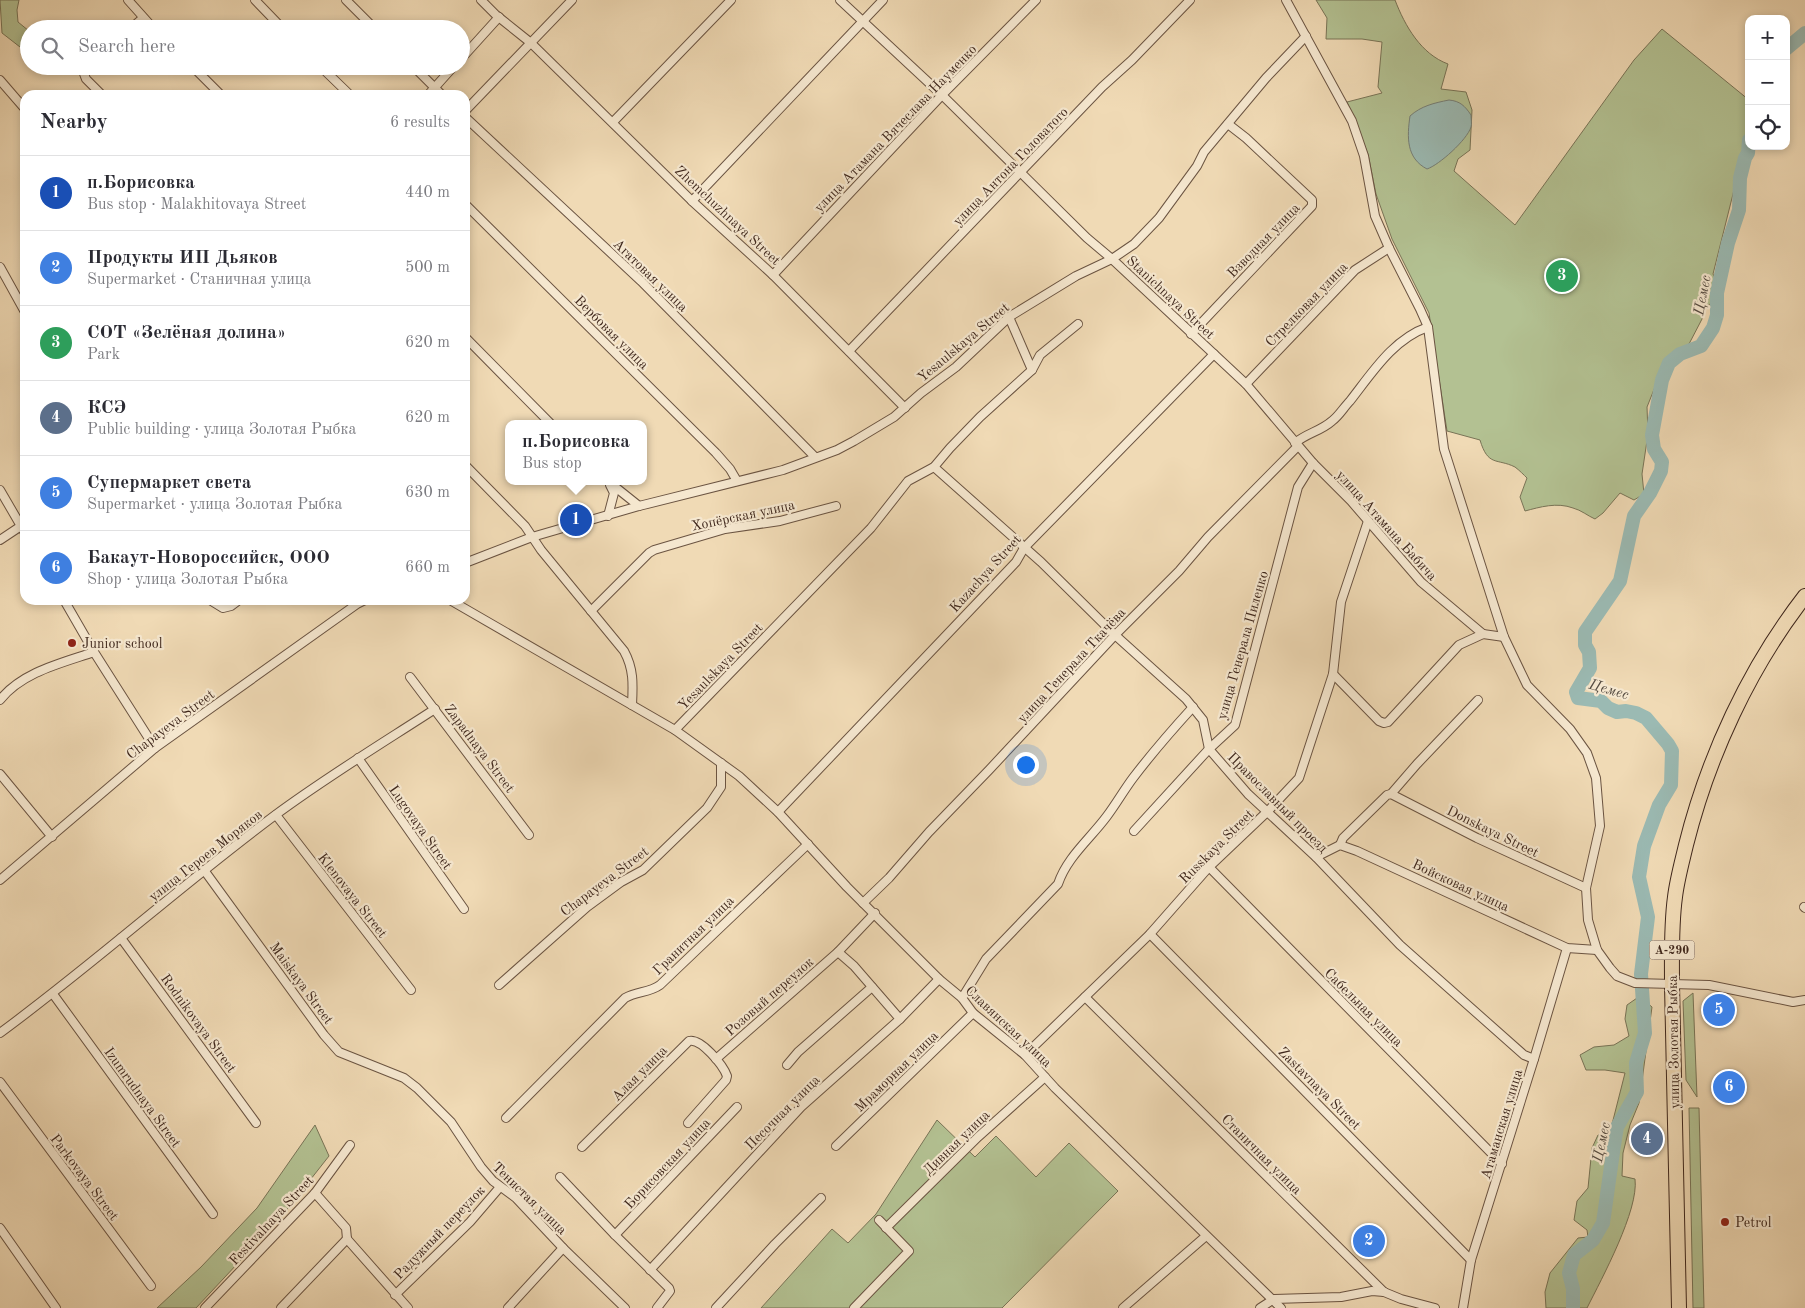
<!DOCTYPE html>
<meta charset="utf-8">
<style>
body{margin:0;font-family:"Old Standard TT",serif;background:#f2f2f3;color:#2b2b33}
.controls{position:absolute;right:15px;top:15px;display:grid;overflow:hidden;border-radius:10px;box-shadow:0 2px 8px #0003}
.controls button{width:45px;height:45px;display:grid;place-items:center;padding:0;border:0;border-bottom:1px solid #e1e1e2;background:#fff;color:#2b2b33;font:25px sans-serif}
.you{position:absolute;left:1025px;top:764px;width:18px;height:18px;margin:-12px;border:4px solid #fff;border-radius:50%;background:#1a73e8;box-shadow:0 0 0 8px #1a73e833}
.badge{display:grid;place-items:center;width:32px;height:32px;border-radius:50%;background:#8f2418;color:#fff;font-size:16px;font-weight:700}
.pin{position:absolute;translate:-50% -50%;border:2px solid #fff;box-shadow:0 1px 5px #0006}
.popup{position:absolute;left:505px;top:420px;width:142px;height:65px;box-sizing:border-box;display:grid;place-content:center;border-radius:10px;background:#fff;filter:drop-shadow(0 1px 4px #0005);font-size:16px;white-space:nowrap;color:#7c7c81}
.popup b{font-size:19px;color:#2b2b33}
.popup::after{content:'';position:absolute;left:50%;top:100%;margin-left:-10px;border:10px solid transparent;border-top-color:#fff}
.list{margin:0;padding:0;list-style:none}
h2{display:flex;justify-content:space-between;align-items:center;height:65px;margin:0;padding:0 20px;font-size:21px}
h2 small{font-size:16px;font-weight:400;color:#7c7c81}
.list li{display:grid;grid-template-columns:32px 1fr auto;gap:15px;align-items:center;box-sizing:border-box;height:75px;padding:0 20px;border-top:1px solid #e1e1e2}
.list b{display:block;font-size:19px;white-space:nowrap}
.list p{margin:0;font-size:16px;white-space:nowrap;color:#7c7c81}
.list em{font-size:16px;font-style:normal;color:#7c7c81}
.icon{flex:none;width:28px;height:28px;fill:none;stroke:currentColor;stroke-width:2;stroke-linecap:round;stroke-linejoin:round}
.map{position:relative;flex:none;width:1805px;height:1308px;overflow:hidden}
.search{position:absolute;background:#fff;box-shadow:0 2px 8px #0003;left:20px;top:20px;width:450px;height:55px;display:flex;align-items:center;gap:12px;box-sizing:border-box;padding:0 18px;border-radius:28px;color:#7c7c81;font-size:19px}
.panel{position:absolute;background:#fff;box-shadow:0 2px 8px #0003;left:20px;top:90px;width:450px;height:515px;border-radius:15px}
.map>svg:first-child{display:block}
.green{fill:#b3c192;stroke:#797457}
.water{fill:#9bbab3;stroke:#767f77}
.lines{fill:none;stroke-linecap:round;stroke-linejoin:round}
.river{stroke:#9bbab3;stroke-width:14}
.street-casing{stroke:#6b5442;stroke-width:10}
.highway-casing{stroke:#3f271c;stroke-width:16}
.street{stroke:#f5e7cf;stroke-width:8}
.highway{stroke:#f0dab5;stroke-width:14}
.poi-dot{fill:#8f2418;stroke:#f5e7cf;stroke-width:2}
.labels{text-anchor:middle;stroke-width:4.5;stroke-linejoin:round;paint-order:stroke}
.shield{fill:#f5e7cf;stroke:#766152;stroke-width:1}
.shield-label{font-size:12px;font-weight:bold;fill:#3f271c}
.street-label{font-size:14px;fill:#3f271c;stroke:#f5e7cf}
.poi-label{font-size:14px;fill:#3f271c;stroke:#f5e7cf;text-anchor:start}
.water-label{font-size:15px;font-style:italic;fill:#564c42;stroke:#f5e7cf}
</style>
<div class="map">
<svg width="1805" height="1308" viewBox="0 0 1805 1308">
<rect width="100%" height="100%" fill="#f0dab5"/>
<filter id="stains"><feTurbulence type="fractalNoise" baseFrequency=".004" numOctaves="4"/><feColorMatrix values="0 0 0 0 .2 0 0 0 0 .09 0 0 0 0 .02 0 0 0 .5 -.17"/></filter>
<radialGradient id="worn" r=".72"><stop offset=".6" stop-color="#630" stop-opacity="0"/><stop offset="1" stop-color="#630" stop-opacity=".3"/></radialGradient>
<g class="green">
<polygon points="0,0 19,0 17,10 18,22 29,31 29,54 2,33"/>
<path d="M1316 0H1395C1405 26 1421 54 1448 64L1441 89 1466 92 1472 110 1470 150 1458 159 1454 171 1515 225 1634 60 1662 29 1749 100V130L1713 274 1716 280 1710 305H1706L1702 319 1689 344 1665 362 1647 407 1648 434 1642 474 1644 494 1634 500 1620 493 1603 513 1595 519C1588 516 1581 510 1573 508 1557 502 1540 507 1525 511L1520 497 1527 478C1524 475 1519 470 1515 467 1497 458 1488 467 1480 440L1447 431 1429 313 1392 239 1376 194 1368 154 1347 102 1382 93 1378 87 1382 42 1362 39H1326L1327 18Z"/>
<polygon points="1693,993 1697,1097 1686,1080 1683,1001"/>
<path d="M1637 998 1645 1001 1652 1007 1639 1103 1630 1125 1623 1153 1622 1176 1635 1179C1639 1210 1602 1278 1587 1308H1546L1545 1292 1550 1273 1578 1238 1588 1237 1587 1230 1574 1220 1577 1201 1588 1188 1592 1148 1598 1135 1609 1136 1625 1073 1605 1070H1586L1580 1055 1594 1047 1614 1045 1629 1036 1625 1019 1627 1005Z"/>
<polygon points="1689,1108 1699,1108 1704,1308 1693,1308"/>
<polygon points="937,1120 975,1157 996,1136 1036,1177 1069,1143 1118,1191 1002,1308 761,1308 832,1229 848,1243 876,1214"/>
<polygon points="315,1125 329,1156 281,1217 196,1308 157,1308 201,1267 257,1208"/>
</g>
<path class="water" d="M1449 100C1460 101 1465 106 1471 115 1471 119 1472 124 1471 127 1467 140 1439 165 1427 169 1406 158 1407 137 1410 116 1421 106 1434 103 1449 100Z"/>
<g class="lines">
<g class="river">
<polyline points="1786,49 1805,33"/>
<polyline points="1573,1308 1573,1289 1569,1273 1574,1255 1593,1240 1603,1223 1614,1145 1617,1127 1637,1092 1636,1063 1645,1033 1641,974 1648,917 1639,877 1644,846 1659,805 1671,785 1672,751 1668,744 1646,718 1636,713 1626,711 1617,712 1608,708 1601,701 1578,698 1576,692 1590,668 1589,652 1585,645 1585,632 1620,581 1634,516 1650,493 1661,471 1662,462 1654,449 1652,435 1662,380 1669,363 1680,354 1701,346 1713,328 1717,315 1717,293 1728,243 1739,210 1740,178 1745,158 1748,153 1749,140"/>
</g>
<g class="street-casing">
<g id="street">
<polyline points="128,0 154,29"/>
<polyline points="255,0 283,29"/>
<polyline points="346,0 375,29"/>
<polyline points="481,0 496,15 531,43 692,201 773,275 905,408"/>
<polyline points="840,0 942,95 1087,238 1112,259 1246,384 1313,463 1351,501 1421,582 1483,634 1504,637"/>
<polyline points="1286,0 1352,121 1364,156 1375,216 1389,248 1420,309 1428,327 1444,449 1504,637 1527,685 1570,729 1587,753 1596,778 1600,826 1586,888 1588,920 1597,950 1610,968 1617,976 1635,983 1709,985 1793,1002 1805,1000"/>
<polyline points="130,29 143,18"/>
<polyline points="461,59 499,17"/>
<polyline points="89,66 83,71 86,79 102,95"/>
<polyline points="192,66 221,95"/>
<polyline points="320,66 350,95"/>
<polyline points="413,66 442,95"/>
<polyline points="0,80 25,109"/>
<polyline points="428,95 454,66"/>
<polyline points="465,111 572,0"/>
<polyline points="465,117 641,281 815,457"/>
<polyline points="613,122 731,0"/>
<polyline points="692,201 883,0"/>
<polyline points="465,204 716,453 730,469 737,481"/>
<polyline points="0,267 25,312"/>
<polyline points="773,275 942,95 1036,0"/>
<polyline points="1009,317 1032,370"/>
<polyline points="1191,334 1312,206 1312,200 1246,138 1228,124"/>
<polyline points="465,337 551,424"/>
<polyline points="849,351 1102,87 1132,60 1190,0"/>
<polyline points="1246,384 1355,270 1389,248"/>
<path d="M1295 443C1307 433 1321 431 1332 421 1339 416 1344 407 1350 401 1372 373 1393 339 1428 327"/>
<path d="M465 465 525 526 541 550 624 651C634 669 633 685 632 705"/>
<polyline points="934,467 1041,562 1115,635 1186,699 1203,720 1209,749 1248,794 1316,857 1400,945 1524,1055 1534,1059"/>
<polyline points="609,482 639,506"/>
<polyline points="0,490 25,533"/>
<polyline points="608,516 614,493 610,485"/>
<polyline points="0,540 21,526"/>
<polyline points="465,563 532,537 639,506 783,470 837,450 854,441 894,417 921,393 956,367 1009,317 1076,276 1112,259 1134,244 1159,218 1197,166 1204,152 1266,78 1306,36"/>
<polyline points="64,600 94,652 155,748"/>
<polyline points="210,600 223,608 231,606 239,600"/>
<polyline points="450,600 675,730 739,776 778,812 847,887 939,979 962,998 973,1013 1025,1055 1055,1088 1281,1308"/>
<polyline points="591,611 649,553 654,550 725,529 780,521 836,506"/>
<polyline points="1333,674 1379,721 1384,723 1388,722 1459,645 1483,634"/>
<polyline points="410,677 529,835"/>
<path d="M0 700C22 672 62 663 94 652"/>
<polyline points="675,730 871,528 908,481 934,467 950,448 980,417 1032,370 1040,355 1078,324"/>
<polyline points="358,758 464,909"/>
<polyline points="0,774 52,837"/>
<polyline points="1391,794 1477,838 1586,888"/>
<polyline points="778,812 1016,562 1024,548 1214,354"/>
<polyline points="276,815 411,990"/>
<polyline points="1134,831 1209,749 1235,725 1298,487 1313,463"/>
<polyline points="1340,845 1343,838 1387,795 1391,794 1417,764 1478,700"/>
<polyline points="1316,857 1340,845 1357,851 1567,948 1597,950"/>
<polyline points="1209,867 1502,1164"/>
<polyline points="204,870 324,1035 339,1052 404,1078 417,1088 451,1122 481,1167 493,1181 516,1198 563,1248 625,1308"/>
<polyline points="0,880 155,748 357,604 365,600"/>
<polyline points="863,903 889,878 929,832 989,770 1115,635 1179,571 1208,537 1298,446"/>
<polyline points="1804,907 1805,908"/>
<polyline points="875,913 838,952 854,966 900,1019"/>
<polyline points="1150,934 1471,1260"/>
<polyline points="121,938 256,1123"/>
<polyline points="499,985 587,907 621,882 643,870 707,808 721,787 721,763"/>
<polyline points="53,994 213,1214"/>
<polyline points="1085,997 1384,1292 1401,1299 1435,1308"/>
<path d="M962 998 986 959 1058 884C1067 857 1090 839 1107 816 1116 804 1124 790 1133 778 1152 753 1172 730 1193 707"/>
<path d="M0 1033C94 964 180 886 274 816 325 778 381 744 435 709"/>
<polyline points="1025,1055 1150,934 1209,867 1268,811 1299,778 1333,674 1341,602 1368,521"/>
<polyline points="716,1059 838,952"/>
<polyline points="787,1065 798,1052 872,987"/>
<polyline points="0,1082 151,1286"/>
<path d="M506 1118 625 998C637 991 649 993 660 985L808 844"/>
<polyline points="836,1146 973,1013"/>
<path d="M582 1147 689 1041C701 1038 723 1065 727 1076L726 1080 688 1123"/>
<polyline points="560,1177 615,1235 669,1288 670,1291 657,1308"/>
<polyline points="315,1193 346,1228 347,1239"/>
<polyline points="0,1228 56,1308"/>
<polyline points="886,1228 978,1137 1045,1077"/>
<polyline points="615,1235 737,1107"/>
<polyline points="347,1239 408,1308"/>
<polyline points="650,1270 801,1107 900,1019 939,979"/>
<polyline points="395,1295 470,1222 500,1187"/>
<polyline points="205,1308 315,1193 350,1145"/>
<polyline points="281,1308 347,1239"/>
<polyline points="508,1308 563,1248"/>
<polyline points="716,1308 775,1244 821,1198"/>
<polyline points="854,1308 909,1251 879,1220"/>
<polyline points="1123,1308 1206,1236"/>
<polyline points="1260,1308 1274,1299 1341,1297 1372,1291 1384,1292"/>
<polyline points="1463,1308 1471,1260 1534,1059 1567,948"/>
</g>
</g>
<g class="highway-casing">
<path id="highway" d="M1679 1308 1672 985C1672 956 1671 926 1675 897 1677 880 1682 862 1686 845 1708 757 1749 668 1805 596"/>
</g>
<use href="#street" class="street"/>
<use href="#highway" class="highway"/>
</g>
<g class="poi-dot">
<circle cx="72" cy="643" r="5"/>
<circle cx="1725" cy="1222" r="5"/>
</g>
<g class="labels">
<rect class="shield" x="1649.5" y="940.5" width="45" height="19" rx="4"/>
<g class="shield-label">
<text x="1672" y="954">А-290</text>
</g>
<g class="street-label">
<text transform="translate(895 128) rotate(-46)" y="5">улица Атамана Вячеслава Науменко</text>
<text transform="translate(1010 166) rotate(-46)" y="5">улица Антона Головатого</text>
<text transform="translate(728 215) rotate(43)" y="5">Zhemchuzhnaya Street</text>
<text transform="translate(1263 240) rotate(-46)" y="5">Взводная улица</text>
<text transform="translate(651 275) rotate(44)" y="5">Агатовая улица</text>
<text transform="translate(1171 297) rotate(43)" y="5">Stanichnaya Street</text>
<text transform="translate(1306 304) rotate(-46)" y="5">Стрелковая улица</text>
<text transform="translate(612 332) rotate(45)" y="5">Вербовая улица</text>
<text transform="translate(963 342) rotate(-40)" y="5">Yesaulskaya Street</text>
<text transform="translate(743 515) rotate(-12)" y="5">Хопёрская улица</text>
<text transform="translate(1387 525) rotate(48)" y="5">улица Атамана Бабича</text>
<text transform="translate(985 573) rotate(-48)" y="5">Kazachya Street</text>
<text transform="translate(1242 645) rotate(-74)" y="5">улица Генерала Пиленко</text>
<text transform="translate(1071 665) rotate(-47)" y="5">улица Генерала Ткачёва</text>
<text transform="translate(720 666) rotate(-46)" y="5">Yesaulskaya Street</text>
<text transform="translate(170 724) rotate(-37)" y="5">Chapayeva Street</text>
<text transform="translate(480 748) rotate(53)" y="5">Zapadnaya Street</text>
<text transform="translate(1278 802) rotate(45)" y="5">Православный проезд</text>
<text transform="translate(421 827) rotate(55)" y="5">Lugovaya Street</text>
<text transform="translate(1493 831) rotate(26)" y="5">Donskaya Street</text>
<text transform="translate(1216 846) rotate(-45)" y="5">Russkaya Street</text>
<text transform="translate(205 855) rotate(-38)" y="5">улица Героев Моряков</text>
<text transform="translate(604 881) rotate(-37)" y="5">Chapayeva Street</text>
<text transform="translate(1461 885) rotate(25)" y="5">Войсковая улица</text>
<text transform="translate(353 895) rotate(52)" y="5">Klenovaya Street</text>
<text transform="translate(693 935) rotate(-44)" y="5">Гранитная улица</text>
<text transform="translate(302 983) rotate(54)" y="5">Maiskaya Street</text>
<text transform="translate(769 996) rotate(-41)" y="5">Розовый переулок</text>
<text transform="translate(1364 1007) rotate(45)" y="5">Сабельная улица</text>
<text transform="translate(199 1023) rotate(54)" y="5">Rodnikovaya Street</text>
<text transform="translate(1009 1026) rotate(43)" y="5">Славянская улица</text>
<text transform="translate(1673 1042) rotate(-91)" y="5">улица Золотая Рыбка</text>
<text transform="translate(896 1071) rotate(-44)" y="5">Мраморная улица</text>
<text transform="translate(639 1073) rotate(-45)" y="5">Алая улица</text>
<text transform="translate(1320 1088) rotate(45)" y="5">Zastavnaya Street</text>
<text transform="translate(143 1097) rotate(54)" y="5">Izumrudnaya Street</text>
<text transform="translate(782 1112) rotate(-45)" y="5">Песочная улица</text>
<text transform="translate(1501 1124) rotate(-73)" y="5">Атаманская улица</text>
<text transform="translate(956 1142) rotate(-44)" y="5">Дивная улица</text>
<text transform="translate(1262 1154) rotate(45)" y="5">Станичная улица</text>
<text transform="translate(667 1163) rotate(-47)" y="5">Борисовская улица</text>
<text transform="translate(85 1177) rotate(53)" y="5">Parkovaya Street</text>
<text transform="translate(530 1198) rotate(44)" y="5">Тенистая улица</text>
<text transform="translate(271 1220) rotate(-47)" y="5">Festivalnaya Street</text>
<text transform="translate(439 1232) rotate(-46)" y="5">Радужный переулок</text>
</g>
<g class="poi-label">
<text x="82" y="648">Junior school</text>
<text x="1735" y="1227">Petrol</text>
</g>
<g class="water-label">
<text transform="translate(1702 295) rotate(-79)" y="5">Цемес</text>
<text transform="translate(1609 689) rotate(16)" y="5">Цемес</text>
<text transform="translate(1601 1142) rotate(-78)" y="5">Цемес</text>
</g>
</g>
<rect width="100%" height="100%" filter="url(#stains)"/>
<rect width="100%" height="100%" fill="url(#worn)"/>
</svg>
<div class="controls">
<button>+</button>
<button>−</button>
<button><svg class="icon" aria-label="locate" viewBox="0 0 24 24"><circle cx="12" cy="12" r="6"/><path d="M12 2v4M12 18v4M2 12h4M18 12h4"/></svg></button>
</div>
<div class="you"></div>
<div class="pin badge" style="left:576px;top:520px;background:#1a4fb4">1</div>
<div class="popup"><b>п.Борисовка</b>Bus stop</div>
<div class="pin badge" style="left:1369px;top:1241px;background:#3f7fe0">2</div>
<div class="pin badge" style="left:1562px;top:276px;background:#2e9e5b">3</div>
<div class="pin badge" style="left:1647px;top:1139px;background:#5c6f8a">4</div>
<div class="pin badge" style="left:1719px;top:1010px;background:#3f7fe0">5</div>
<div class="pin badge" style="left:1729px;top:1087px;background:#3f7fe0">6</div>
<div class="search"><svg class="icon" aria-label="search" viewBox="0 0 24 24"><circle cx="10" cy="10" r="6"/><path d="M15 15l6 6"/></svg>Search here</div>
<section class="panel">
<h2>Nearby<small>6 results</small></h2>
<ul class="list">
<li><span class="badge" style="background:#1a4fb4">1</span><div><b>п.Борисовка</b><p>Bus stop · Malakhitovaya Street</p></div><em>440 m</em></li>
<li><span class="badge" style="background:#3f7fe0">2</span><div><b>Продукты ИП Дьяков</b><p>Supermarket · Станичная улица</p></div><em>500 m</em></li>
<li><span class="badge" style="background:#2e9e5b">3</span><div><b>СОТ «Зелёная долина»</b><p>Park</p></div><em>620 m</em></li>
<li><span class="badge" style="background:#5c6f8a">4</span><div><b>КСЭ</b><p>Public building · улица Золотая Рыбка</p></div><em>620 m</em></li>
<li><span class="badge" style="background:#3f7fe0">5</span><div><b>Супермаркет света</b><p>Supermarket · улица Золотая Рыбка</p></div><em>630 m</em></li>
<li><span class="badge" style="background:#3f7fe0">6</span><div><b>Бакаут-Новороссийск, ООО</b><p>Shop · улица Золотая Рыбка</p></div><em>660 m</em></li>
</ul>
</section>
</div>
